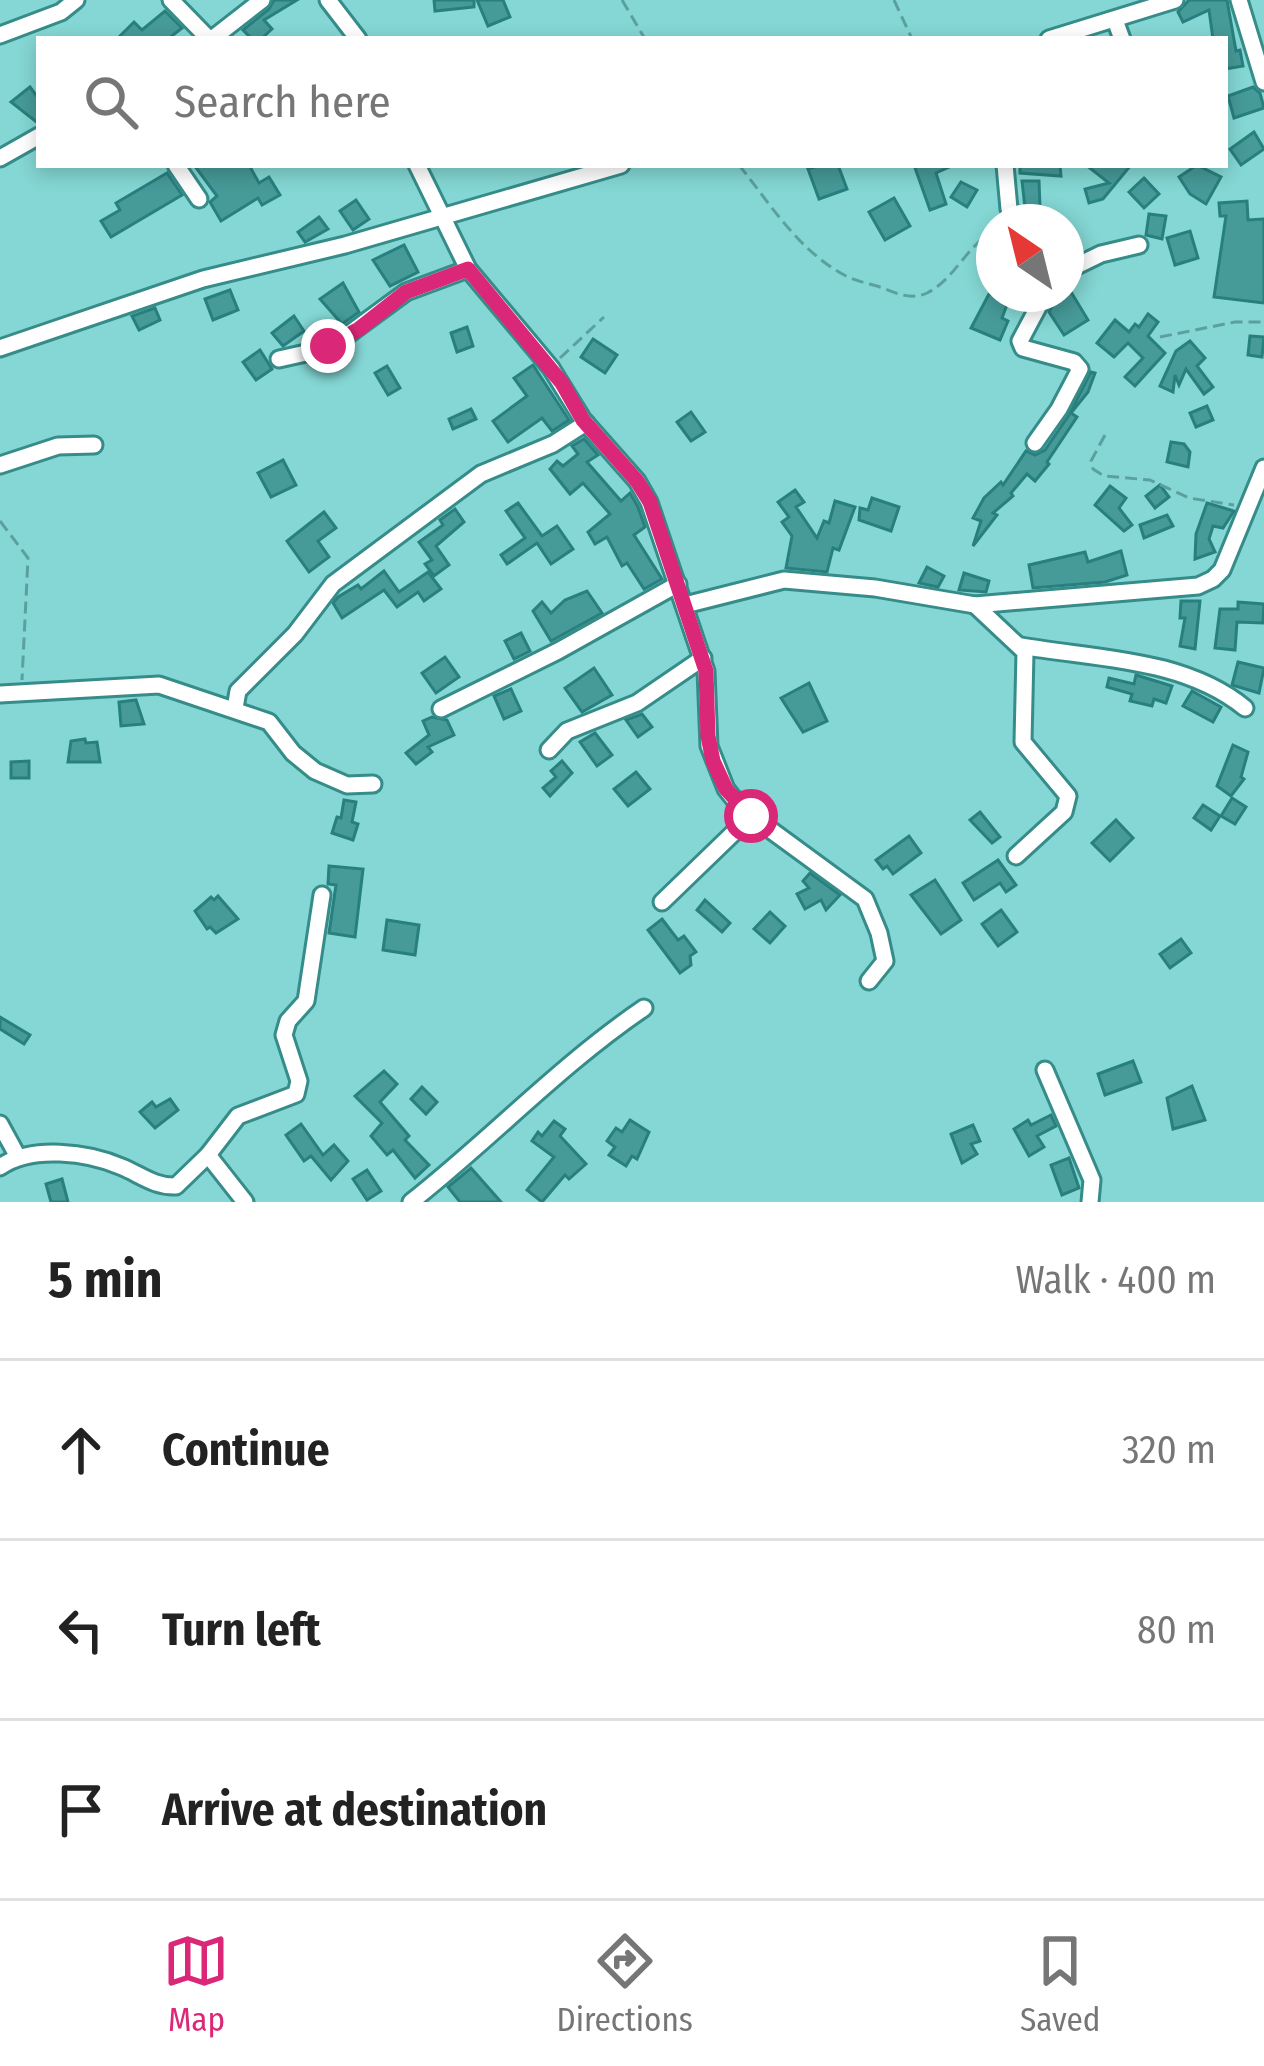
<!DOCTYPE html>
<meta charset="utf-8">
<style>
body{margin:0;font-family:"Fira Sans Condensed",sans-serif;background:#f6f6f6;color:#222}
.compass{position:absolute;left:976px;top:204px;width:108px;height:108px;border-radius:50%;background:#fff;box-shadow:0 6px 18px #0003;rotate:325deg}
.stop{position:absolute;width:36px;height:36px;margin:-27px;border:9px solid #db2777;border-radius:50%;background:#fff}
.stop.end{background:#db2777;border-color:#fff;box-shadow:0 3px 12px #0008}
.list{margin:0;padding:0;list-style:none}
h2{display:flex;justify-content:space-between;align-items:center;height:156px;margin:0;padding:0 48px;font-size:51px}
h2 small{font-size:39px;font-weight:400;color:#767676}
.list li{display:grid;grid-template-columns:78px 1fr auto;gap:36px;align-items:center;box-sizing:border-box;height:180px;padding:0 48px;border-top:3px solid #e0e0e0}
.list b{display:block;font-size:45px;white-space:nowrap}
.list em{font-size:39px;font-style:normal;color:#767676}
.icon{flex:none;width:66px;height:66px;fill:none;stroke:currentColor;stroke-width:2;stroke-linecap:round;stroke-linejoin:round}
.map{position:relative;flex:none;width:1264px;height:1202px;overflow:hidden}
.search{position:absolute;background:#fff;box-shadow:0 6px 18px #0003;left:36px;right:36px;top:36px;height:132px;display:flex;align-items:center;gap:30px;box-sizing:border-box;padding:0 42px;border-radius:0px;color:#767676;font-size:45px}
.sheet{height:696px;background:#fff}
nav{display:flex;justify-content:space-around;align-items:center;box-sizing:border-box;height:168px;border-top:3px solid #e0e0e0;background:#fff;font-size:33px;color:#767676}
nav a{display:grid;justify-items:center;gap:6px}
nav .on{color:#db2777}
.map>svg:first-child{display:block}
.building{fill:#469a98;stroke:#27807e;stroke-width:3}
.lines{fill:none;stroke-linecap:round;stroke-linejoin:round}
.minor-casing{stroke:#358c89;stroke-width:21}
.path{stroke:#5ca09e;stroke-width:3;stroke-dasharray:12 6;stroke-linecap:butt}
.minor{stroke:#fff;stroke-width:15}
.route{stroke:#db2777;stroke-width:15}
</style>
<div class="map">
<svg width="1264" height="1202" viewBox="0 0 1264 1202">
<rect width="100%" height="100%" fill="#84d7d4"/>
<g class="building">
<polygon points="274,0 297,0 264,20 272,29 261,39 252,39 243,30 269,9"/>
<polygon points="434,0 474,0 474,7 435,11"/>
<polygon points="477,0 503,0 510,17 488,26"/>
<polygon points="1189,0 1227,0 1236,51 1240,50 1243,66 1225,69 1225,39 1213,39 1209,10 1183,22 1178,12"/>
<polygon points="165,11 182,28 168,39 117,39 134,22 142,30"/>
<polygon points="30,87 39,99 39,124 11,102"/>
<polygon points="1253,87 1260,93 1264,108 1234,118 1228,96"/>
<polygon points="1254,132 1264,149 1241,165 1230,149"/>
<polygon points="194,165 249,165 259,183 269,177 280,195 262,205 258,198 221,221 210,202 217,196"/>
<polygon points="820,165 838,165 847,189 819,199 808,169"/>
<polygon points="914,165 954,165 936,173 946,204 930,210"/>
<polygon points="1020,165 1060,165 1061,176 1020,173"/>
<polygon points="1086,165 1131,165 1103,199 1089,203 1085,189 1109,183"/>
<polygon points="1197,165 1221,177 1206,204 1190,194 1179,177"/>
<polygon points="167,173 182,195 111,237 101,221 120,210 116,203"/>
<polygon points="1144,178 1159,194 1144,208 1129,192"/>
<polygon points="1022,181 1039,181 1040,207 1025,208"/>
<polygon points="961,182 977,190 967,207 951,197"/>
<polygon points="894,198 910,226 885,240 869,212"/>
<polygon points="356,200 369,219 353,230 340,211"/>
<polygon points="1247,201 1248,220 1264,219 1264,303 1214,297 1226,216 1220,216 1219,203"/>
<polygon points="1149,214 1166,216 1162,239 1146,235"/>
<polygon points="319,217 328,229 305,242 298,232"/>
<polygon points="1190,231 1198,258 1175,265 1167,238"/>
<polygon points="404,245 418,272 390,286 373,260"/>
<polygon points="343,283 359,312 342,324 320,299"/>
<polygon points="230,290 238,310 213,320 205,299"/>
<polygon points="1071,292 1088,320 1064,335 1049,312 1055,301"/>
<polygon points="989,294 1011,294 1002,318 1008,321 1000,340 971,328"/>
<polygon points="155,308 160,320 139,330 132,316"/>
<polygon points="1148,314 1158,322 1148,336 1165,353 1135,386 1125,377 1143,358 1128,343 1114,357 1097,343 1115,320 1129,332 1135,324 1139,327"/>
<polygon points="294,316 304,331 283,346 272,333"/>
<polygon points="467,327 473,346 457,352 451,333"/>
<polygon points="1250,336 1264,337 1262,357 1248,355"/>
<polygon points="593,339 617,355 605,373 581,357"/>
<polygon points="1190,341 1205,358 1197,366 1213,387 1204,394 1186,369 1179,385 1175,375 1173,392 1160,386 1176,351"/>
<polygon points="260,350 272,369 256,380 243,362"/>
<polygon points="533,365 569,420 552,431 542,418 508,442 493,421 527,396 514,378"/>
<polygon points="387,366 400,388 388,395 375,373"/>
<polygon points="1091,372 1095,373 1088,392 1071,413 1077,417 1047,462 1049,464 1035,481 1027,474 1011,493 1013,496 993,513 997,515 973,546 981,521 973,518 984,498 1001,482 1003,485 1026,451 1035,455 1045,450 1069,415"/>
<polygon points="1207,406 1213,420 1196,427 1190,413"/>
<polygon points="471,409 476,419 453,429 449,419"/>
<polygon points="691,412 705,432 691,441 677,422"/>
<polygon points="584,439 598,455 587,462 621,501 630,493 638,507 645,527 634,535 662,579 644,589 627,563 622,566 607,537 595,544 588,532 610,514 583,483 570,494 550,469 557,461 563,466 578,454 572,446"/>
<polygon points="1171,442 1184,444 1190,452 1188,467 1167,462"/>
<polygon points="283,460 296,485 271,497 258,473"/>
<polygon points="1160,485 1169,497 1155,508 1146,496"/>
<polygon points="1110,486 1126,498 1119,508 1132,525 1124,531 1095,505"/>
<polygon points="795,490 804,502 796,507 817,538 824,521 829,523 835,501 855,507 839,550 833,548 827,572 786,568 792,536 782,522 789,517 778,502"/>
<polygon points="872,498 899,507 891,531 859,520 860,508 868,510"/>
<polygon points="518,503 542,536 557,526 573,549 551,564 537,543 507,564 501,555 525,538 506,511"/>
<polygon points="1207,503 1234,511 1223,528 1213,526 1209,539 1215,552 1195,559 1196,534"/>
<polygon points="455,509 464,522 436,546 449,565 434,576 425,564 432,560 419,542 443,525 440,520"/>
<polygon points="324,512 336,528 318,541 329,557 309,572 287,541"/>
<polygon points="1167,515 1173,526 1144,538 1140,525"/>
<polygon points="1121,551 1127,575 1105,582 1033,588 1029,565 1085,552 1088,562"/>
<polygon points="927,567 944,576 938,587 919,583"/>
<polygon points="384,571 399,592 428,572 441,589 424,601 418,592 397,607 384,590 342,618 333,603 338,597 358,585 361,589"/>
<polygon points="964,573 989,581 986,592 959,590"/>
<polygon points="587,591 602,613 551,641 533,611 542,602 551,613 565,600"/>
<polygon points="1181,601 1200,601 1195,649 1180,646 1185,618 1180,618"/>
<polygon points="1238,602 1264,604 1263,623 1237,622 1235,650 1215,648 1220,609 1238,609"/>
<polygon points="521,633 530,651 514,659 505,641"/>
<polygon points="445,657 459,677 436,693 422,673"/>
<polygon points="1238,662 1264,668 1259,693 1232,685"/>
<polygon points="594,668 612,695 582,712 565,688"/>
<polygon points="1136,675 1172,686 1166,703 1154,699 1152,706 1130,701 1132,694 1107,687 1109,678 1134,684"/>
<polygon points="809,683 827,721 803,732 781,698"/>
<polygon points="511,689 521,711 504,719 494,696"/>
<polygon points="1192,691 1221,707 1213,722 1183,706"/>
<polygon points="136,700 144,724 121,726 119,702"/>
<polygon points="642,714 652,727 638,737 626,720"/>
<polygon points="432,717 447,720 454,735 428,747 432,752 416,764 406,753 429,735 423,721"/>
<polygon points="595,733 612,755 597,766 580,742"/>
<polygon points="85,739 86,743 97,742 100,762 68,762 71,741"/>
<polygon points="1233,745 1248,752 1241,777 1244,779 1231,796 1217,786"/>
<polygon points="29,761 29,778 11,778 11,762"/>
<polygon points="562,761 572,773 550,796 543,788 556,777 551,771"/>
<polygon points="636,772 650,789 628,806 614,789"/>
<polygon points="1232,798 1246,807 1235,824 1221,816"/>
<polygon points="344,800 356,802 352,822 358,824 353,840 332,833 337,817 341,818"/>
<polygon points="1203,805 1220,816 1211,830 1194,818"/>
<polygon points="980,812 1000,837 992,843 970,820"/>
<polygon points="1116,820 1133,838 1110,861 1092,843"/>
<polygon points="909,836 921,853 893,874 887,866 883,869 876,860"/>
<polygon points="998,860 1016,885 1006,892 1000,883 974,900 963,883"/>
<polygon points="329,866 363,869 355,937 329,933 336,885 328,884"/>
<polygon points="810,873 840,895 826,910 821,900 805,909 797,894 809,888 803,881"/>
<polygon points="935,880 961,920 941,934 911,895"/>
<polygon points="218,896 238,919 216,933 210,927 207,929 195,911 211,897 214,900"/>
<polygon points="705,900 730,923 722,932 697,910"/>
<polygon points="1001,910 1017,932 998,946 982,924"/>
<polygon points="770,912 785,926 770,943 754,929"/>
<polygon points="662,919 678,940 684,936 696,952 690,956 691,965 680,973 648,930"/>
<polygon points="387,920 419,925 415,955 383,950"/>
<polygon points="1181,939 1191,953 1170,968 1160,954"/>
<polygon points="0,1017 30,1035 24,1044 0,1029"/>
<polygon points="1133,1061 1141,1082 1105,1095 1098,1074"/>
<polygon points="384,1071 397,1084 380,1102 409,1136 405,1140 429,1165 415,1178 393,1150 387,1155 371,1136 382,1123 355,1096"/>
<polygon points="1192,1086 1205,1120 1173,1129 1167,1098"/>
<polygon points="422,1087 437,1102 426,1114 411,1099"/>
<polygon points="170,1099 178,1110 155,1128 140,1112 152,1102 156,1107"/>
<polygon points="1051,1115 1056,1126 1037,1136 1044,1147 1029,1156 1014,1129 1028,1120 1031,1125"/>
<polygon points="630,1120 649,1132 637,1159 632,1156 626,1166 609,1155 615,1147 607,1141 616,1128 622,1132"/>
<polygon points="554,1121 565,1129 560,1136 586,1164 569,1179 565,1175 542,1202 527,1190 554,1157 532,1141 538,1132 542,1136"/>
<polygon points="301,1124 323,1155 334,1145 348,1161 331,1180 311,1156 304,1161 286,1135"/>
<polygon points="973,1125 980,1141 971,1144 977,1154 962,1163 951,1134"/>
<polygon points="1069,1158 1079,1188 1062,1195 1051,1165"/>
<polygon points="471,1168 501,1202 460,1202 448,1187"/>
<polygon points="367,1170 381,1191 367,1200 353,1179"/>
<polygon points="62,1179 68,1202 51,1202 46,1184"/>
</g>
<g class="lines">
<g class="minor-casing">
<g id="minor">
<polyline points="171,0 209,39"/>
<polyline points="328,0 358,39"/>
<polyline points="1239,0 1264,82"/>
<polyline points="1115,20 1122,39"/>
<polyline points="0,35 61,12 76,0"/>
<polyline points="212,39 262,0"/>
<polyline points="1049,39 1175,0"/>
<polyline points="0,158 39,136"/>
<polyline points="176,165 199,199"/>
<polyline points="417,165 468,269 551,368 583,420 637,481 649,502 706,671 709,746 726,789 742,809 865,899 879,933 885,961 869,981"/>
<polyline points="1005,165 1009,209 1022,222"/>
<polyline points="1066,271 1101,254 1139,245"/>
<polyline points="0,348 203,279 345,245 621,165"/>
<polyline points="279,359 315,351 342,339 406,292 468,269"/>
<polyline points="1035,443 1059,409 1080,369 1074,362 1023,348 1020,341 1045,294"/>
<polyline points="0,465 58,446 94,445"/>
<polyline points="685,605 784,580 875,588 975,605 1198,586 1213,579 1222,570 1264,468"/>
<polyline points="975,605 1025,652 1023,742 1068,796 1064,812 1016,856"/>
<path d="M1021 646C1096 659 1184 658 1245 708"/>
<polyline points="0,694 159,685 269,722 293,753 315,771 347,785 373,784"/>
<polyline points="235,708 238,691 295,634 333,584 481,474 553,444 586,423"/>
<polyline points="441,709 558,651 678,584"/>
<polyline points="549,750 567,731 637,703 703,658"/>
<polyline points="662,902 751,816"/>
<polyline points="1045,1070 1092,1180 1090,1202"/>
<polyline points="0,1124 18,1157"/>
<polyline points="208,1155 245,1202"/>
<path d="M0 1167C31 1145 88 1152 122 1167 141 1175 155 1187 176 1186L208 1155 238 1116 296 1094 299 1081 284 1035 288 1021 306 1001 322 895"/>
<path d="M411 1202C491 1139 560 1065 644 1008"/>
</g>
</g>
<g class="path">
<polyline points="622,0 645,39"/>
<polyline points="894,0 912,39"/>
<path d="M739 165C771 205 800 253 848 277 859 282 871 284 883 288 897 294 912 300 927 293 955 279 966 246 994 231"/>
<polyline points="1160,337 1235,322 1264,322"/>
<polyline points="560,358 604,317"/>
<polyline points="1105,435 1091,461 1093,469 1104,476 1150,480 1189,498 1234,505"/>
<polyline points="0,521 28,558 22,680"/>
</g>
<use href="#minor" class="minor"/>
</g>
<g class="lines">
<polyline class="route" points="328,346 359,329 406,292 468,269 562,383 583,420 637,481 650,502 706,671 708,736 713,761 726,789 751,816"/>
</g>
</svg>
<svg class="compass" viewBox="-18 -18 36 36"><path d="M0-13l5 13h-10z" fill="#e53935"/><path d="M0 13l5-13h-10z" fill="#767676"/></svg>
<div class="stop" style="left:751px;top:816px"></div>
<div class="stop end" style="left:328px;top:346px"></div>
<div class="search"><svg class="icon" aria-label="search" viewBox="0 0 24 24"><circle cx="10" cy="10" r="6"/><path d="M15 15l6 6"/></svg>Search here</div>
</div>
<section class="sheet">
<h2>5 min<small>Walk · 400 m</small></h2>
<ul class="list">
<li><svg class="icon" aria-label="ahead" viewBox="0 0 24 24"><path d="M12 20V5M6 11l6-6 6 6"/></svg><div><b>Continue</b></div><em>320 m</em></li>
<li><svg class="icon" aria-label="left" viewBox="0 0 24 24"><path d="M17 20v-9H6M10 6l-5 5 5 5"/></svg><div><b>Turn left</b></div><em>80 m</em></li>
<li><svg class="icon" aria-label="arrive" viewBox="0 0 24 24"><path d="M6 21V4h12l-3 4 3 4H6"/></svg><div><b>Arrive at destination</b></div></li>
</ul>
</section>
<nav>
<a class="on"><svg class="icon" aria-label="map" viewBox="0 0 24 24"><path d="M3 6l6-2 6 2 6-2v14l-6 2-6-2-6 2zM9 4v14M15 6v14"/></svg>Map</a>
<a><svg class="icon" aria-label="directions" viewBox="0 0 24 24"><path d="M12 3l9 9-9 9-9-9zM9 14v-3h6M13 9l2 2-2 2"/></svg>Directions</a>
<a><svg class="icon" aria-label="saved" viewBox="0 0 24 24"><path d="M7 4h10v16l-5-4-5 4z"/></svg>Saved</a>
</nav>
